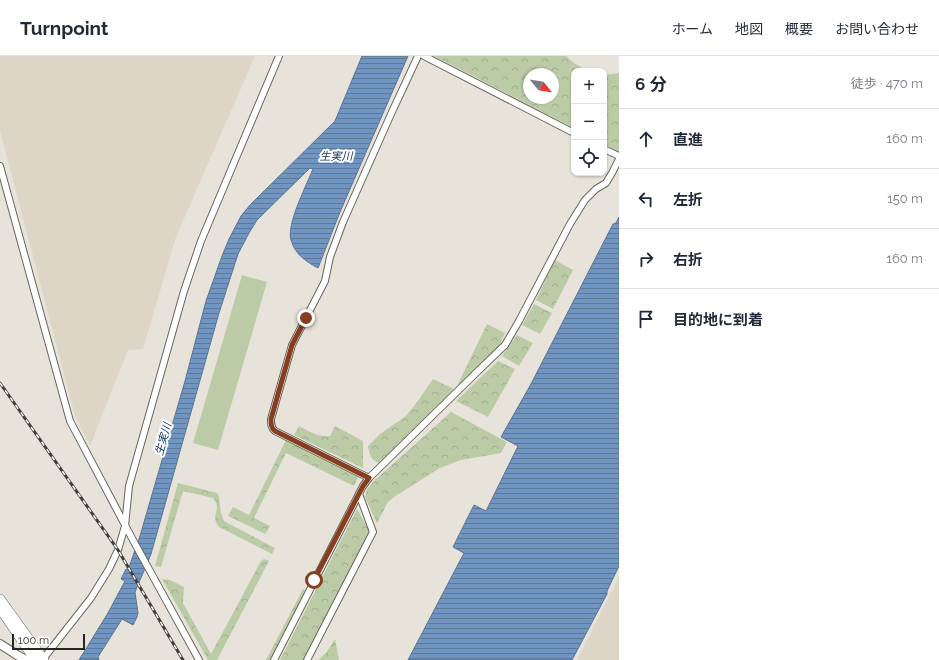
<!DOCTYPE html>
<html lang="ja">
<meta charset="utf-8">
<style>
body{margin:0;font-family:Raleway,"Noto Sans JP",sans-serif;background:#f6f6f7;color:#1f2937}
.controls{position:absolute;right:12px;top:12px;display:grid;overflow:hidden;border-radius:8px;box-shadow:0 1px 3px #0004}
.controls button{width:36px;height:36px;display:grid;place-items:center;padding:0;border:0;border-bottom:1px solid #e0e1e3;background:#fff;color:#1f2937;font:20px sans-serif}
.compass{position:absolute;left:523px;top:12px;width:36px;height:36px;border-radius:50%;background:#fff;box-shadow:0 1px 3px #0004;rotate:120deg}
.scale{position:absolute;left:12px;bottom:10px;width:73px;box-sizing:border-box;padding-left:4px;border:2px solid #272622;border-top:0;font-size:11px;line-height:14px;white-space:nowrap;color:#272622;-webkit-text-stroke:3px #fff;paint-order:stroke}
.stop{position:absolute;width:12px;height:12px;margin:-9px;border:3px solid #863d20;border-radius:50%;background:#fff}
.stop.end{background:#863d20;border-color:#fff;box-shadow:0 1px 4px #0008}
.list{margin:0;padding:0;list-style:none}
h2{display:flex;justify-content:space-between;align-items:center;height:52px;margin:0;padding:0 16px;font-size:17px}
h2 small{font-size:13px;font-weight:400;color:#747a83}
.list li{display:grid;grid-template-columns:26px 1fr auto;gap:12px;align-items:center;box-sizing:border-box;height:60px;padding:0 16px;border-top:1px solid #e0e1e3}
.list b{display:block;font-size:15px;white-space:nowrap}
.list em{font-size:13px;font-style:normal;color:#747a83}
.icon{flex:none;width:22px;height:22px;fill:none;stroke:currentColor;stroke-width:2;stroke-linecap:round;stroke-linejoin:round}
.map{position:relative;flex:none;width:619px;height:604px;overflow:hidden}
header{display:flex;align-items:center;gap:24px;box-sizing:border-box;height:56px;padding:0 20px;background:#fff;border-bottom:1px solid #e0e1e3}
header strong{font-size:19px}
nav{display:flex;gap:22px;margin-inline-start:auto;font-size:14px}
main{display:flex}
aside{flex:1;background:#fff}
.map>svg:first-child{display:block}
.built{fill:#ddd6c7}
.green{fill:#bbcba6}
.forest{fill:url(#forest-crowns);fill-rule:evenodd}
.water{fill:url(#water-rules);stroke:#5a7491}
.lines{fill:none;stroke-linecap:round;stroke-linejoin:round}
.minor-casing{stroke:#68655c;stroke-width:8}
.major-casing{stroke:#68655c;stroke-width:10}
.highway-casing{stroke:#68655c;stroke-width:10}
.minor{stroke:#fff;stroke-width:6}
.major{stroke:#fff;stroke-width:8}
.highway{stroke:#fff;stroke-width:9}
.rail-casing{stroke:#3f3e39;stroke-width:3}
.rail{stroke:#fff;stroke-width:1.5;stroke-dasharray:4.5;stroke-linecap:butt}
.route{stroke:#863d20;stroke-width:5}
.labels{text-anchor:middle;stroke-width:4;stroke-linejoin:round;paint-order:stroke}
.water-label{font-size:11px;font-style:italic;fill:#0e3560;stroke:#fff}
</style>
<header>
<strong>Turnpoint</strong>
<nav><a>ホーム</a><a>地図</a><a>概要</a><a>お問い合わせ</a></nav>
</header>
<main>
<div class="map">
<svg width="619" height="604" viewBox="0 0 619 604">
<defs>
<pattern id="forest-crowns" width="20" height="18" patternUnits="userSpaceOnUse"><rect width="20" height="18" fill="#bbcba6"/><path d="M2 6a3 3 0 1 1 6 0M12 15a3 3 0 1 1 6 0" fill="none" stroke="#a1ae8f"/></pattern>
<pattern id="water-rules" width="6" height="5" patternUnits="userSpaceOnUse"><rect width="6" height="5" fill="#7095c1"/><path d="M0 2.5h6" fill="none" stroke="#5c799c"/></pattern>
</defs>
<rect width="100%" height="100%" fill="#e8e3da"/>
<g class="built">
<polygon points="0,0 255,0 176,181 143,293 128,294 90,390 75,360 0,75"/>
<polygon points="619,521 619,604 577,604"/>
</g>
<polygon class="green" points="242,219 267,226 218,394 193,387"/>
<g class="forest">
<path d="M434 0H566L574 7 588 15H574V72ZM529 18H553V42H529Z"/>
<polygon points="619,17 619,95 604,88 604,19"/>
<polygon points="555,204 573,214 553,253 536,244"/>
<polygon points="534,248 552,257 540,278 522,269"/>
<polygon points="487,268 505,277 499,291 462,330 458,328"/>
<polygon points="517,279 533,287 519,310 502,300"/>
<polygon points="498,305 515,313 488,361 456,345"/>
<path d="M433 323 454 333 379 407C370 403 370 399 368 390L380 378 406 360 420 342Z"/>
<polygon points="451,356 507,386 501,397 461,404 440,412 394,441 388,446 377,467 365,441 367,433 375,424"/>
<path d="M299 370C309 375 319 382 330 380L335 370 363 385V412L294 379Z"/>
<polygon points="286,384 359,419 354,430 286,397 254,462 270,470 265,478 228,460 233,451 249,459"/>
<path d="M178 427 217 437 219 441 221 457 224 465 275 492 272 498 219 471C209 460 223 453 213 442L183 435 161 511 155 510Z"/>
<polygon points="357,453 370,476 303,604 280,604"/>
<polygon points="264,503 269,505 217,604 208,604 162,523 170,524 184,531 183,547 211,598 261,505"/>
<polygon points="303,533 306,535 271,604 266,604"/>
<polygon points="335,583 339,604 318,604 326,597"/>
</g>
<g class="water">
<path d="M362 0H408L340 156 318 212C305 205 295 198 291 184 286 169 307 128 313 113L310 112 257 164 249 177 238 198 219 257 151 498 135 536 138 557 137 561 133 569 122 563 98 601 99 604H79L108 557 125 525 121 523 126 513 128 514 140 480 185 325 206 245 222 200 229 183 241 160 250 149 335 65Z"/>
<polygon points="619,161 619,510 607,535 607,538 572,604 408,604 464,497 453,491 474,449 486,455 518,390 501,381 531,328 613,168 616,167"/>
</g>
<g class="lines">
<g class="minor-casing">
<g id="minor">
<polyline points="424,0 574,77"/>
<polyline points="604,93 619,100"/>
<polyline points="0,110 70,365 134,486 199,604"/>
<path d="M369 422 275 375C271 372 271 368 271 363L292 289 325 225 330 201 343 166 391 58 418 0"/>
<polyline points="43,603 91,542 109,513 118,494 125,470 129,430 184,235 201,185 279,0"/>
<polyline points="274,604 363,430 369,422 476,317 505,289 519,265 570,168 585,144 596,133 606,127 612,117 619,103"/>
<polyline points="307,604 373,476 359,438"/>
</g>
</g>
<g class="major-casing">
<polyline id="major" points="0,588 17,599 26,604"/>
</g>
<g class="highway-casing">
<g id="highway">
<polyline points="0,543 44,604"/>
<polyline points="1,554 35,604"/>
</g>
</g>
<use href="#minor" class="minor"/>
<use href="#major" class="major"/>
<use href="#highway" class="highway"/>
<g class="rail-casing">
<polyline id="rail" points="0,327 118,494 183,604"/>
</g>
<use href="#rail" class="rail"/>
</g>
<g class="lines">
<path class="route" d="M306 262 292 289 271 363C271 368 271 372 275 375L369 422 363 430 314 524"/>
</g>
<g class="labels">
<g class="water-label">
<text x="336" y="104">生実川</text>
<text transform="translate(163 383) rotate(-74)" y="4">生実川</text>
</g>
</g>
</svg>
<div class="controls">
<button>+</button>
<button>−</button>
<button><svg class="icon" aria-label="locate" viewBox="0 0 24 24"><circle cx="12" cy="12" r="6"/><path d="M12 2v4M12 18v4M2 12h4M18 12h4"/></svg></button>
</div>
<svg class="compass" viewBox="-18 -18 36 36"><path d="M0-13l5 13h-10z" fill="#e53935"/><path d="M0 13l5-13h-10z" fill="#747a83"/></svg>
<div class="scale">100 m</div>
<div class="stop" style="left:314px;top:524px"></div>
<div class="stop end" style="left:306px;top:262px"></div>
</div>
<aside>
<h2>6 分<small>徒歩 · 470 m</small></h2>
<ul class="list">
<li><svg class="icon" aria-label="ahead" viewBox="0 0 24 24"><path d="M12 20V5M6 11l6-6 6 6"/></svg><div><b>直進</b></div><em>160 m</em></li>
<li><svg class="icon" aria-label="left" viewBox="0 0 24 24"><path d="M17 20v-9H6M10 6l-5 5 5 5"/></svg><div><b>左折</b></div><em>150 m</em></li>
<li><svg class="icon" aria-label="right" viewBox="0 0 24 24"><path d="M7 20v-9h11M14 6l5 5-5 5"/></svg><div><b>右折</b></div><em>160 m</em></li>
<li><svg class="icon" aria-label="arrive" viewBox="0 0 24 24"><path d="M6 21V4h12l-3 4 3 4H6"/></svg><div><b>目的地に到着</b></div></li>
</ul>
</aside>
</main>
